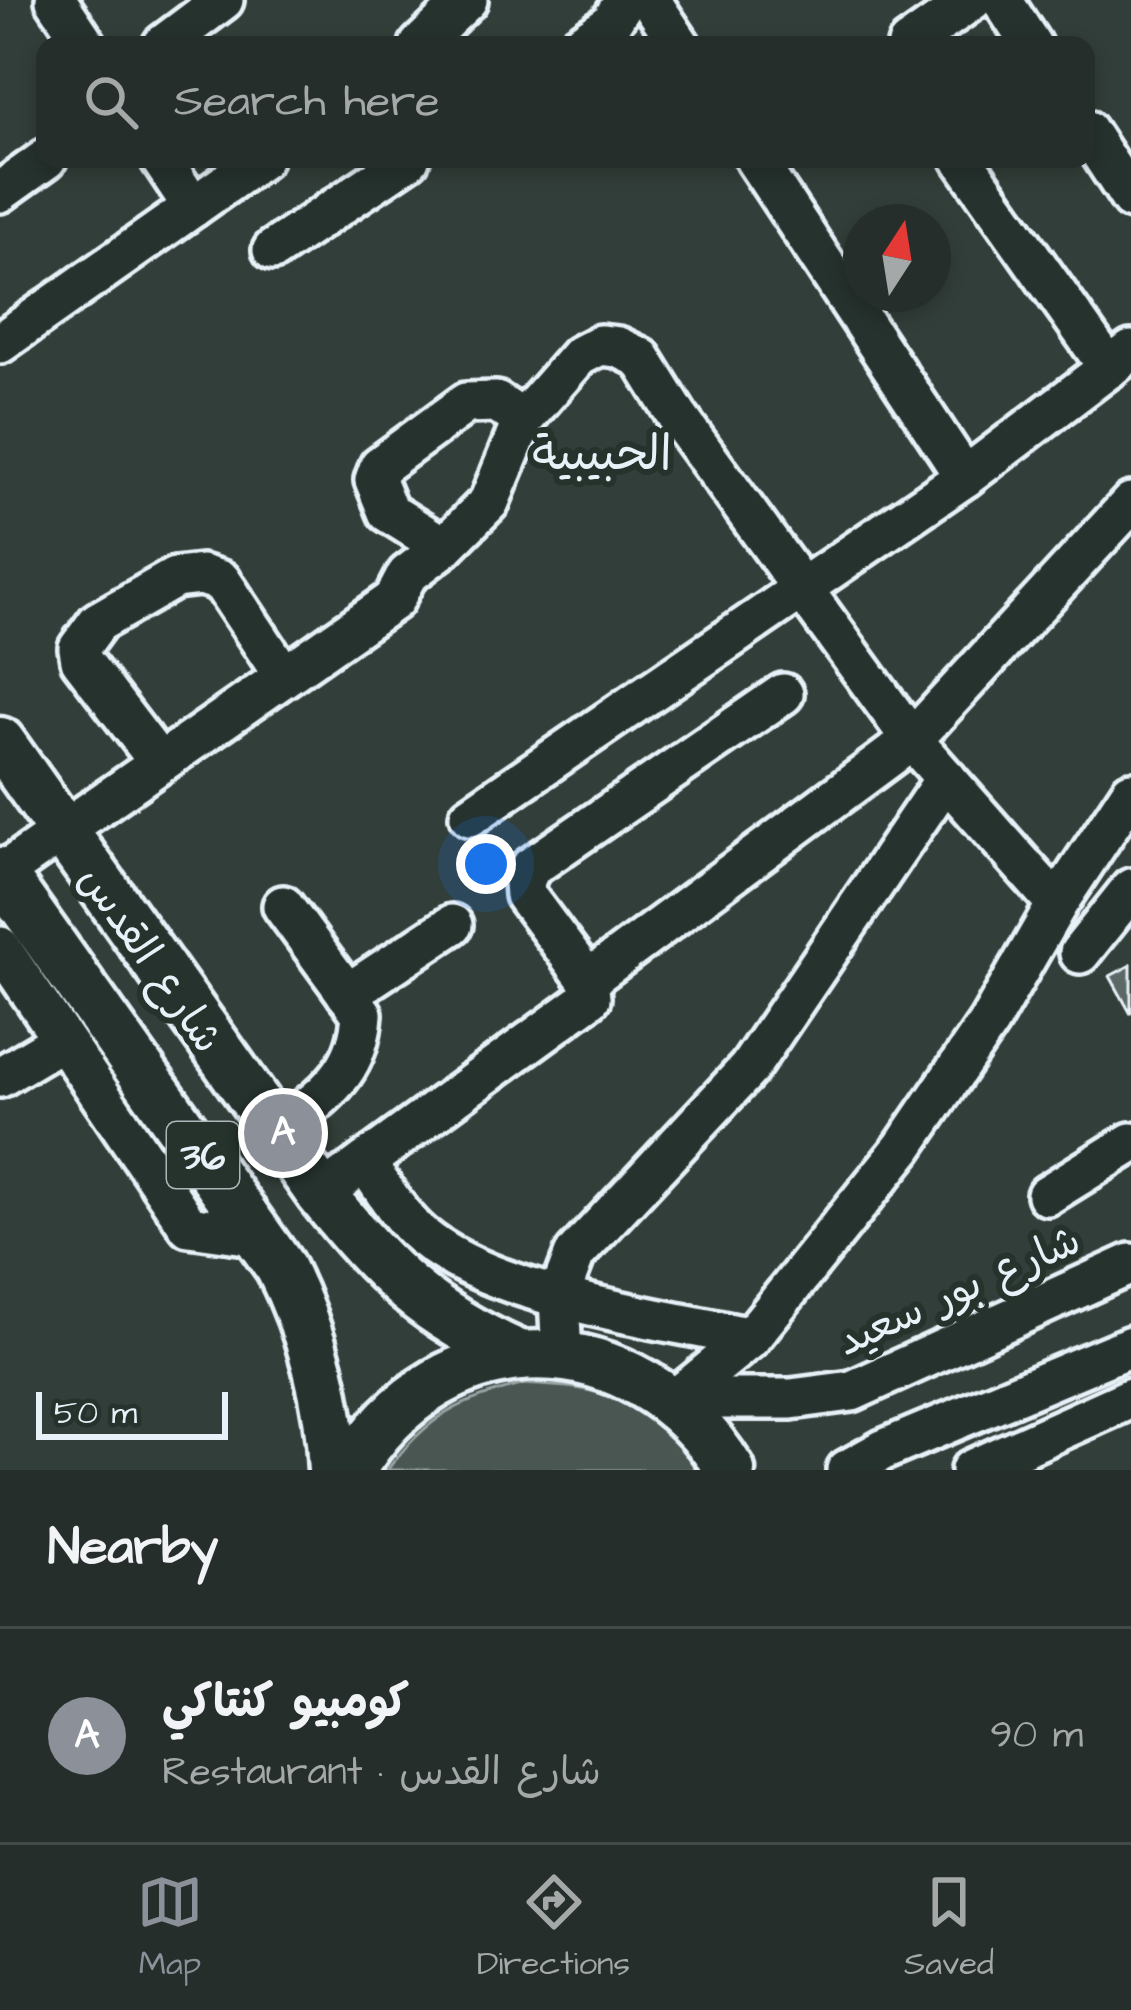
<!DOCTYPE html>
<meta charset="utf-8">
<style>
body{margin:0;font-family:"Architects Daughter","Playpen Sans Arabic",sans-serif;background:#323a37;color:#f1f3f6}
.compass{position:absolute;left:843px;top:204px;width:108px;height:108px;border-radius:50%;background:#262e2b;box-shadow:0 6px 18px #0003;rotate:12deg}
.scale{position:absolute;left:36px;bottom:30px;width:192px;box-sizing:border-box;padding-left:12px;border:6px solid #e8f1f8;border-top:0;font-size:33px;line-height:42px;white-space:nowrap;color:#e8f1f8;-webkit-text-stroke:9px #26332d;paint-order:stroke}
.you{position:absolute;left:486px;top:864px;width:42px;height:42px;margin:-30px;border:9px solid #fff;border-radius:50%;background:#1a73e8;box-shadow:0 0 0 18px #1a73e833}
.badge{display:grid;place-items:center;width:78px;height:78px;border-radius:50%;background:#8c9099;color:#fff;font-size:39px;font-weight:700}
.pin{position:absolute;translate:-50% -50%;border:6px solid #fff;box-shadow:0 3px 12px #0006}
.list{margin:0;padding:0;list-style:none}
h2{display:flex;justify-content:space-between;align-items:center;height:156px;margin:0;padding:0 48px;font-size:51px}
h2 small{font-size:39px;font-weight:400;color:#a4a8a9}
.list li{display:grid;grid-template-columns:78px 1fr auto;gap:36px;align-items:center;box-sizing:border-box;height:216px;padding:0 48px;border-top:3px solid #424a47}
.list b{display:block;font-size:45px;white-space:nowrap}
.list p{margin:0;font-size:39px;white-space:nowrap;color:#a4a8a9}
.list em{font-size:39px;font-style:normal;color:#a4a8a9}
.icon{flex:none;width:66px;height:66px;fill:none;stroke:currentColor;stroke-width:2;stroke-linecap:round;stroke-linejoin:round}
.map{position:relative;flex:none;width:1131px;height:1470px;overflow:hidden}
.search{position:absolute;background:#262e2b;box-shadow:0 6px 18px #0003;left:36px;right:36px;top:36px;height:132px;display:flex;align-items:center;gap:30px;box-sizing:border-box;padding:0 42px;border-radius:24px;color:#a4a8a9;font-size:45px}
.sheet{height:372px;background:#262e2b}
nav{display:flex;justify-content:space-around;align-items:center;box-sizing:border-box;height:168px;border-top:3px solid #424a47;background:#262e2b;font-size:33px;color:#a4a8a9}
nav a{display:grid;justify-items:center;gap:6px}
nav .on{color:#8c9099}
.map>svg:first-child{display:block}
.green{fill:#495651;stroke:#98a4a4;stroke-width:3}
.building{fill:#5c6865;stroke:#e8f1f8;stroke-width:3}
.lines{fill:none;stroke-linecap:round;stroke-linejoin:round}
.minor-casing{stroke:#e8f1f8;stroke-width:48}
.major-casing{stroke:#e8f1f8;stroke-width:57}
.minor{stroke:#26332d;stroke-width:39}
.major{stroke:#26332d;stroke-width:48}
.labels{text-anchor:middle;stroke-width:12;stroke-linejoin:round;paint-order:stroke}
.shield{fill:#26332d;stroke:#aeb8bb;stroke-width:3}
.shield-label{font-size:39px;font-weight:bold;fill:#e8f1f8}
.street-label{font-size:42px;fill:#e8f1f8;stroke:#26332d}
.quarter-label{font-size:48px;fill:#e8f1f8;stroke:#26332d}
</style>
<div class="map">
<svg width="1131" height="1470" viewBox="0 0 1131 1470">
<rect width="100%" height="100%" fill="#323e39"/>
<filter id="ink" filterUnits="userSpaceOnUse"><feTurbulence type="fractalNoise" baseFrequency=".00833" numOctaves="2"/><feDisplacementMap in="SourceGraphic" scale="24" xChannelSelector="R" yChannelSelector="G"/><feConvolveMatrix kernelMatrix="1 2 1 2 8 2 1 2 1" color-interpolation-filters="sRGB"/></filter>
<g filter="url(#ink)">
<path class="green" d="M525 1384C543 1386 563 1385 582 1389 626 1397 674 1431 696 1470H387C430 1414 457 1402 525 1384Z"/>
<polygon class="building" points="1131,965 1131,1014 1110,976"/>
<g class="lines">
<g class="minor-casing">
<g id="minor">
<polyline points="56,0 86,45"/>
<polyline points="650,0 680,45"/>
<polyline points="1002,0 1031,45"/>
<polyline points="163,45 223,0"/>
<polyline points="420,45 467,0"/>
<polyline points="579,45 610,24 625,0"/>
<polyline points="908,45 972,0"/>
<polyline points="1086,130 1131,199"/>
<polyline points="161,159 193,207"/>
<polyline points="755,159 965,477"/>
<polyline points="962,159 1109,368"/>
<polyline points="0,192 46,159"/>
<polyline points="273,250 409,159"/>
<polyline points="0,343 261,159"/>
<polyline points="444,547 388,512 375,480 380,466 466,403 496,402 523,420"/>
<polyline points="159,762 81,660 79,648 98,622 175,578 201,575 221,581 284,676"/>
<polyline points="470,816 965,477 1131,351"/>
<polyline points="1,874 394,600 407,575 444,547 489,502 523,420 579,356 600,345 618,347 641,358 677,416 912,740 1057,904"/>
<polyline points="0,947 189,1226 261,1236"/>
<polyline points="1080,953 1131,889"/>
<polyline points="588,980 912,740 1131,503"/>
<polyline points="347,994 452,925"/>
<polyline points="0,1077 62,1040"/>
<path d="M277 1133C321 1095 358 1077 362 1014L283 906"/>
<path d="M365 1162C382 1186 400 1218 422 1236 494 1297 657 1317 750 1338"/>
<polyline points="321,1194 590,998 588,980 525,895 524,882 530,868 783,694"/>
<polyline points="1047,1195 1131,1143"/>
<polyline points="562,1357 559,1296 575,1254 749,1068 946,778"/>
<polyline points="673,1401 750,1338 903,1148 989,1022 1057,904 1131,792"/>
<polyline points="681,1407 705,1399 791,1399 852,1391 1131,1264"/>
<polyline points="847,1470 883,1450 1131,1346"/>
<polyline points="971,1470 1131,1398"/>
</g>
</g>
<g class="major-casing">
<g id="major">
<path d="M0 742 321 1194C384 1273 427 1315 521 1356"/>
<path d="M0 872 280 1267C312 1332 330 1398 333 1470"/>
<path d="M351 1470C443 1315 636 1319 730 1470"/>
</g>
</g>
<use href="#minor" class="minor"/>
<use href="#major" class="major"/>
</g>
</g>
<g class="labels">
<rect class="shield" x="167" y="1122" width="72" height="66" rx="9"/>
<g class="shield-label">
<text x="203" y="1169">36</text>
</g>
<g class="street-label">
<text transform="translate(152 958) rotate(55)" y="15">شارع القدس</text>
<text transform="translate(958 1289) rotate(-24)" y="15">شارع بور سعيد</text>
</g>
<g class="quarter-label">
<text x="602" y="469">الحبيبية</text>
</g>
</g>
</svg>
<svg class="compass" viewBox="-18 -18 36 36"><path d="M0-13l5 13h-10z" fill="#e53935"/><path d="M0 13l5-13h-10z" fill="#a4a8a9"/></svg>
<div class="scale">50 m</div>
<div class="you"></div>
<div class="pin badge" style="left:283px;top:1133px">A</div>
<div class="search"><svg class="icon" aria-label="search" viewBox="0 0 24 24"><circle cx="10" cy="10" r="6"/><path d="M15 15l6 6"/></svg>Search here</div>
</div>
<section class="sheet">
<h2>Nearby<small></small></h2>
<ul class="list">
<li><span class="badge">A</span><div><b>كومبيو كنتاكي</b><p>Restaurant · شارع القدس</p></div><em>90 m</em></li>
</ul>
</section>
<nav>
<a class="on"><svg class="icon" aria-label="map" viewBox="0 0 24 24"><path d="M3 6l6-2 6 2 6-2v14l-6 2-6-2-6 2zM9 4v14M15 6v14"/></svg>Map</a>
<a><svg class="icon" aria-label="directions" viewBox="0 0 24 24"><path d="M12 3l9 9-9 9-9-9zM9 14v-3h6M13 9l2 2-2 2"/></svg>Directions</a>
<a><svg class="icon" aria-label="saved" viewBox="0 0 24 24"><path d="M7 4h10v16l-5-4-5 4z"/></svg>Saved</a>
</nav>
